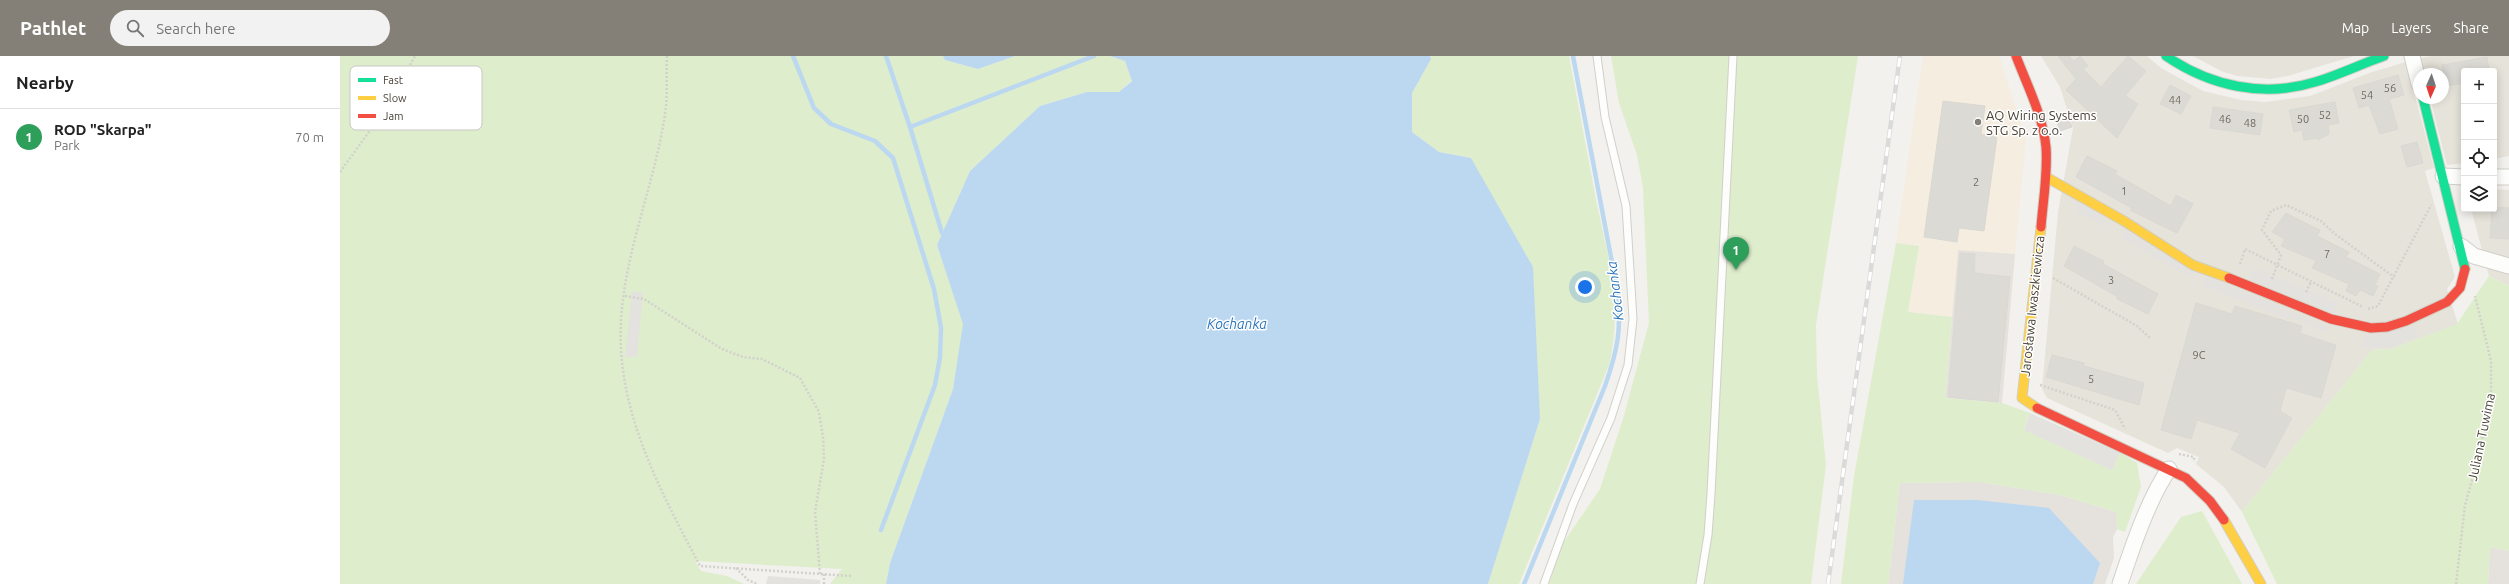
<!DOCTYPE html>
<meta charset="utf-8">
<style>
body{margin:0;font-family:Ubuntu,sans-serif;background:#f2f2f2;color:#222}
.controls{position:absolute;right:12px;top:12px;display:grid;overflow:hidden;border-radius:4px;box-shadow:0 2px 10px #0003}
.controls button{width:36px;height:36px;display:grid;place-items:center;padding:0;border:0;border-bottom:1px solid #e0e0e0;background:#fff;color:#222;font:20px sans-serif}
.compass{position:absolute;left:2073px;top:12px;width:36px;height:36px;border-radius:50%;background:#fff;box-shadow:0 2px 10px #0003;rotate:183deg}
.you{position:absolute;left:1245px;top:231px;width:14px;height:14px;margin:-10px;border:3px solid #fff;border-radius:50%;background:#1a73e8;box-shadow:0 0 0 6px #1a73e833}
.badge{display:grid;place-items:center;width:26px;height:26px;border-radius:50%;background:#848077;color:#fff;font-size:13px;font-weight:700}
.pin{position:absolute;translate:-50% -33px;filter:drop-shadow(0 1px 2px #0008)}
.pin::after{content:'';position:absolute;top:21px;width:14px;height:12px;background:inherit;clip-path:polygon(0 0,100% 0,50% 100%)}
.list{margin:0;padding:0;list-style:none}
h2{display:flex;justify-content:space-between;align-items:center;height:52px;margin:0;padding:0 16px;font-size:17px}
h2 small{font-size:13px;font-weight:400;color:#767676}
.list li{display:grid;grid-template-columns:26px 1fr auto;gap:12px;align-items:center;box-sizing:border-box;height:56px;padding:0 16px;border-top:1px solid #e0e0e0}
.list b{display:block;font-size:15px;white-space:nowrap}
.list p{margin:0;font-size:13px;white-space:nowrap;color:#767676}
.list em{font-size:13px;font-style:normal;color:#767676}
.icon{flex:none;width:22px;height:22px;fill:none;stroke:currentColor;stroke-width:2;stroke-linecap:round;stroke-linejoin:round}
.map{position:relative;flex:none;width:2169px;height:528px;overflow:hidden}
header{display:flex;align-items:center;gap:24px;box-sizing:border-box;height:56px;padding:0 20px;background:#848077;color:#fff}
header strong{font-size:19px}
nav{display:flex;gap:22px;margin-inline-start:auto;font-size:14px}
.search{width:280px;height:36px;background:#f2f2f2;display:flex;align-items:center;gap:10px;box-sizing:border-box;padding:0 14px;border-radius:22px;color:#767676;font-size:15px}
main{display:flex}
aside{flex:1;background:#fff}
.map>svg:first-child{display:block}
.residential{fill:#e6e3da}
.commercial{fill:#f5eee0}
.industrial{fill:#e5e1dc}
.green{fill:#deedcc}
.parking{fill:#e4e2de}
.water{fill:#bcd8f1}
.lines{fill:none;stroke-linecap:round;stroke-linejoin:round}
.stream{stroke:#bcd8f1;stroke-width:4.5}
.building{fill:#dcdad5;stroke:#dad8d2}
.lane-casing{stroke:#d0cfca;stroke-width:9}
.street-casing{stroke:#d0cfca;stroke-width:17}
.fast-casing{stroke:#d2cec3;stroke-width:11}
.slow-casing{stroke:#d2cec3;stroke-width:11}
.jam-casing{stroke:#d2cec3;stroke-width:11}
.path{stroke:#d2d1cb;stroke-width:2.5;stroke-dasharray:2 2;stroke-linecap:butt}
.lane{stroke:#fdfdfc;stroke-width:7}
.street{stroke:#fdfdfc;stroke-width:15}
.fast{stroke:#16e098;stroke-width:9}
.slow{stroke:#ffcf43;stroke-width:9}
.jam{stroke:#f24e42;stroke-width:9}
.rail-casing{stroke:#dadad9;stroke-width:4.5}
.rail{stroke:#fff;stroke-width:3;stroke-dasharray:9;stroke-linecap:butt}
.poi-dot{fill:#848077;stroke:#fff;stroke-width:1.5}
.labels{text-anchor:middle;stroke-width:3;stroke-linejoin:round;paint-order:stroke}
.number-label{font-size:11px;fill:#6e6a5f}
.poi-label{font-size:13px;fill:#494337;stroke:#fff;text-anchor:start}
.street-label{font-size:13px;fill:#494337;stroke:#fff}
.water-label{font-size:14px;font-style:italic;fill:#2c75ba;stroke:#fff}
.key{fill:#fff;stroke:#c8c7c3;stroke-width:1}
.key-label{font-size:11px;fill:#494337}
</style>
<header>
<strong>Pathlet</strong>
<div class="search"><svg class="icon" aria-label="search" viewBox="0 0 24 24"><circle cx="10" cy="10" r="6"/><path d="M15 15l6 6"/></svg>Search here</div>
<nav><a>Map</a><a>Layers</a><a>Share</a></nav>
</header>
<main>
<aside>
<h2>Nearby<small></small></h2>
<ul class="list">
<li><span class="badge" style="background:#2e9e5b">1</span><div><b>ROD &quot;Skarpa&quot;</b><p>Park</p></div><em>70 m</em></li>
</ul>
</aside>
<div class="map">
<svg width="2169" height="528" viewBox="0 0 2169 528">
<rect width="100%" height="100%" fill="#f2f1ed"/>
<g class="residential">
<polygon points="1701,0 1807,0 1821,12 1863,35 1901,44 1926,46 1970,40 2032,16 2066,6 2094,112 2085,115 2115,221 2107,233 2118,268 2052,293 2032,294 1902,456 1884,431 1856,408 1859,401 1837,392 1828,397 1707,342 1702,333 1718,156 1733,72 1720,31"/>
<polygon points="1853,0 2014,0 1948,20 1931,23 1897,20 1881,15"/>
<polygon points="2093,0 2169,0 2169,100 2154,103 2154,15 2124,15 2124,107 2107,109 2090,42 2103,42 2103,18 2084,18 2080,2"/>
<polygon points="2154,133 2169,134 2169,230 2149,220 2131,153 2154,153"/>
</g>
<polygon class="commercial" points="1583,0 1659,0 1686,83 1675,198 1618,194 1612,261 1568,256 1579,190 1556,187"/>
<g class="industrial">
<polygon points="1618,194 1675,198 1662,347 1605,342"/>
<polygon points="1640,426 1720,439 1776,456 1777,473 1773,481 1774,502 1765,528 1548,528 1560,427"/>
<polygon points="2150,491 2169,495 2169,528 2148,528"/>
</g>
<g class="green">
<polygon points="0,0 603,0 605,4 638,13 675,0 770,0 785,5 792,24 779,36 747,36 700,50 630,115 597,189 624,268 613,333 550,507 546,528 490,528 502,513 355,505 361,515 387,520 404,528 0,528"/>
<path d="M1090 0H1229C1238 48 1247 96 1256 144 1268 200 1283 252 1269 309L1179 528H1148L1200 363 1131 102 1099 96 1072 76V37L1091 3Z"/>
<polygon points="1271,0 1518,0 1476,269 1477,319 1486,409 1471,528 1209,528 1223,487 1260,433 1283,363 1309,267 1303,132 1297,99 1279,47"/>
<polygon points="1556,187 1579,190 1568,256 1612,261 1605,342 1662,347 1690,357 1684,373 1772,414 1780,397 1797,407 1801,431 1785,476 1777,473 1776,456 1720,439 1640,426 1560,427 1548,528 1501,528 1514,420"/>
<polygon points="2149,220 2169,230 2169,495 2150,491 2148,528 1937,528 1902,456 2032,294 2052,293 2117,268"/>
<polygon points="1862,455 1902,528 1796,528 1841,461"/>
</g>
<g class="parking">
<polygon points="1734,142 1765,161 1765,171 1736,156"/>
<polygon points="1783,173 1856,214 1851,222 1783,183"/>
<polygon points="1914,212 1998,246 1994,258 1909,223"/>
<polygon points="1866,220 1988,271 1986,276 1950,261 1948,264 1861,229"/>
<polygon points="292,235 303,237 297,301 285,301"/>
<polygon points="2074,270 2079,280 2052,291 2040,292 2022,291 2024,279"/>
<polygon points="1690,357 1780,397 1772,414 1684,374"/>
<polygon points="428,520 480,524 480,528 426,528"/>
</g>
<g class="water">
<polygon points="603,0 675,0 638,13 605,4"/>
<polygon points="770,0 1090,0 1091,3 1072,37 1072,76 1099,96 1131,102 1193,211 1200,363 1148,528 546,528 550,507 613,333 623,268 597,189 630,115 700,50 747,36 779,36 792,25 785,5"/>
<polygon points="1574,444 1637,444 1709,452 1760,507 1753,528 1563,528"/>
</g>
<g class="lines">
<g class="stream">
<polyline points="453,0 474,52 491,68 535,85 553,102 594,233 601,272 600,301 595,329 541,474"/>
<polyline points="546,0 570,71 602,177"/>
<polyline points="570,71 754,0"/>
<path d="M1184 528 1265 330C1278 293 1282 272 1277 233L1233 0"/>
</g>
</g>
<g class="building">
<polygon points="1718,0 1729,0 1734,5 1740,0 1748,10 1743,13 1761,31 1788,0 1806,15 1785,40 1798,48 1777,82 1726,34 1736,23"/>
<polygon points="2147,1 2149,15 2124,15 2124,27 2106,30 2102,9"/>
<polygon points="2058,19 2064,39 2049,43 2058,73 2040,78 2029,49 2019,52 2013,32"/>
<polygon points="1830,29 1851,40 1841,58 1820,48"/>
<polygon points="1603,45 1645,50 1641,78 1657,81 1644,175 1619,172 1617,186 1584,181"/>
<polygon points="1995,46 1999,67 1988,69 1989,78 1978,84 1978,82 1964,84 1962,74 1954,76 1949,54"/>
<polygon points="1873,51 1923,58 1920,79 1870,72"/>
<polygon points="1728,60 1732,71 1720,75 1716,63"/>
<polygon points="2077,86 2083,107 2067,111 2061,90"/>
<polygon points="1747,100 1777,115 1775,118 1831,150 1836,139 1853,148 1837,177 1790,154 1792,152 1736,121"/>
<polygon points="2154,151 2169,152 2169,183 2150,182 2152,153"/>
<polygon points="1946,157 1980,174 1977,180 2009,196 2006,201 2040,218 2035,229 2038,230 2033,240 2020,234 2016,240 2006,235 2009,228 1972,212 1976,205 1941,190 1945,183 1932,176"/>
<polygon points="1734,190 1764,205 1763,208 1818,238 1808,258 1777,243 1778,241 1752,226 1724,210"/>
<polygon points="1620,197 1635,198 1634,217 1670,221 1658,346 1608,341"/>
<polygon points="1856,247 1892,258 1895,250 1962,270 1960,277 1996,289 1981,342 1946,332 1940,355 1952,362 1925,412 1891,393 1900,377 1857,364 1851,383 1821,374"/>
<polygon points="1712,299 1744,307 1744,310 1804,327 1799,349 1706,321"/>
</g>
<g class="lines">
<g class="lane-casing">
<g id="lane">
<polyline points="1204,528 1233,448 1271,362 1288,309 1293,263 1286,150 1265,61 1257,0"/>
<polyline points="1360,528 1368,479 1371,438 1393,0"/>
</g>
</g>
<g class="street-casing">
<g id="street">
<polyline points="2072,0 2079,28"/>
<polyline points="2103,120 2124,121"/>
<polyline points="2154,121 2169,121"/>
<polyline points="2121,190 2134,200 2169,210"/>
<path d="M1780 528C1792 492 1808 444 1829 413"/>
</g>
</g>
<g class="fast-casing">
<g id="fast">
<path d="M1826 0C1870 30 1923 42 1975 26 1999 19 2021 8 2044 0"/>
<polyline points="2083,42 2125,213"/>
</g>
</g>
<g class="slow-casing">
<g id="slow">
<polyline points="1706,121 1784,165 1853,209 1889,222"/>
<polyline points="1697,352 1682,342 1701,171"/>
<polyline points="1884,464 1921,528"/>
</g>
</g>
<g class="jam-casing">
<g id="jam">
<path d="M1676 0C1687 29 1703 60 1706 91 1708 117 1703 145 1701 171"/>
<polyline points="1889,222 1991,263 2031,272 2047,271 2066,265 2107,246 2120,232 2125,213"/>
<polyline points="1697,352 1846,422 1870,445 1884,464"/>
</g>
</g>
<g class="path">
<path d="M327 0C326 19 328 39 325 58 315 127 285 194 281 265 276 354 320 434 360 510L511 520"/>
<polyline points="0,116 42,58 75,0"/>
<polyline points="1900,208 1905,193 2023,251"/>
<polyline points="1713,222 1797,270 1811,283"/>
<polyline points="1932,223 1941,199 1922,174 1931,155 1946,149 1981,165 1995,178 2054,221"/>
<polyline points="1966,236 1971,226"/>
<polyline points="285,240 304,243 382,293 403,301 422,303 460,322 479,356 483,381 484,403 475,456 480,518"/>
<polyline points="2028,253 2038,250 2091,149"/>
<polyline points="1700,329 1775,354 1785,373"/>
<polyline points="1839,398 1854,401 1854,406"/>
<polyline points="396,512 408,524 417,528"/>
<polyline points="484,518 484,528"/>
<polyline points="2116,528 2125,449 2137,407 2151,342 2151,305 2135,240"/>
</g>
<use href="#lane" class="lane"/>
<use href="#street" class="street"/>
<use href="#fast" class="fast"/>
<use href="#slow" class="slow"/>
<use href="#jam" class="jam"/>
<g class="rail-casing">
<polyline id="rail" points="1488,528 1560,0"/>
</g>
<use href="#rail" class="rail"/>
</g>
<circle class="poi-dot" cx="1638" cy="66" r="4"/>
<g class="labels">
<g class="number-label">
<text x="2050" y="36">56</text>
<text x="2027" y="43">54</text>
<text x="1835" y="48">44</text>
<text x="1985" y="63">52</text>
<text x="1885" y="67">46</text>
<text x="1963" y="67">50</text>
<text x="1910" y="71">48</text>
<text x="1636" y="130">2</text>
<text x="1784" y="139">1</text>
<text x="1987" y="202">7</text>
<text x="1771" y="228">3</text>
<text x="1859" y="303">9C</text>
<text x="1751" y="327">5</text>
</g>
<g class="poi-label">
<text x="1646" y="64">AQ Wiring Systems<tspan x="1646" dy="15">STG Sp. z o.o.</tspan></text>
</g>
<g class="street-label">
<text transform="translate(1692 250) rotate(-84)" y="5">Jarosława Iwaszkiewicza</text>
<text transform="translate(2141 381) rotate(-78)" y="5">Juliana Tuwima</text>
</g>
<g class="water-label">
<text transform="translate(1275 235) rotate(-97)" y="5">Kochanka</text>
<text x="897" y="273">Kochanka</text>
</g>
</g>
<rect x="10" y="10" width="132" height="64" rx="6" class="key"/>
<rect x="18" y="22" width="18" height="4" fill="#16e098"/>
<rect x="18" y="40" width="18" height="4" fill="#ffcf43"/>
<rect x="18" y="58" width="18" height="4" fill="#f24e42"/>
<g class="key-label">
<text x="43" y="28">Fast</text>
<text x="43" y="46">Slow</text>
<text x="43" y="64">Jam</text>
</g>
</svg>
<div class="controls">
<button>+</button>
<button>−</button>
<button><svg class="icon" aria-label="locate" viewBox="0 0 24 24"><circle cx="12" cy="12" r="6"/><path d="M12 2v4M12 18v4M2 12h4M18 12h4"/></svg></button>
<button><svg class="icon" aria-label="layers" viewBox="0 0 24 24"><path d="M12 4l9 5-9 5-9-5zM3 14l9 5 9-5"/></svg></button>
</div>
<svg class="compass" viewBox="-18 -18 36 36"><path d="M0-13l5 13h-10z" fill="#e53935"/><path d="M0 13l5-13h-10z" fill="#767676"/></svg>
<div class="you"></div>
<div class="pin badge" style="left:1396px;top:214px;background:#2e9e5b">1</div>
</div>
</main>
